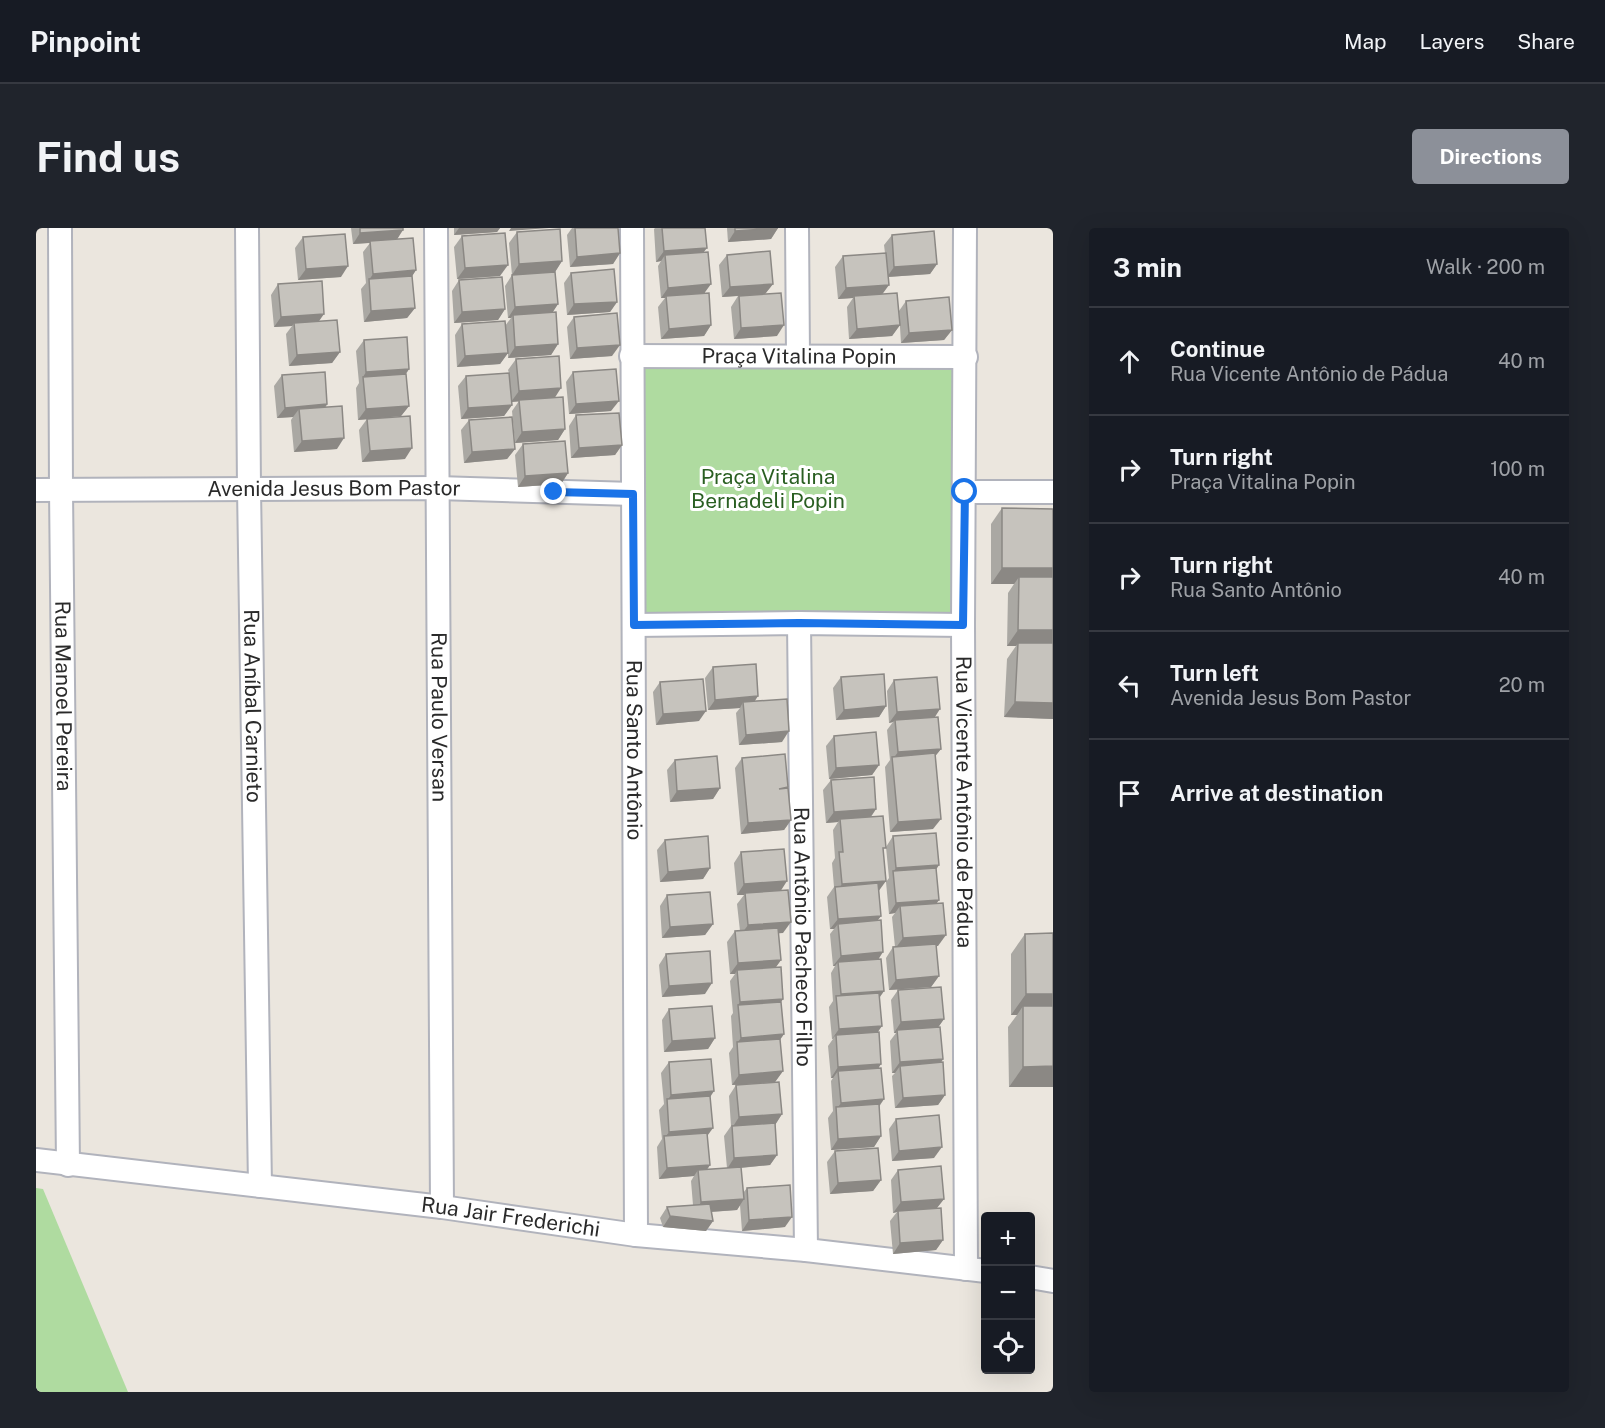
<!DOCTYPE html>
<meta charset="utf-8">
<style>
body{margin:0;font-family:"Public Sans",sans-serif;background:#20242c;color:#f1f3f6}
.controls{position:absolute;right:18px;bottom:18px;display:grid;overflow:hidden;border-radius:6px;box-shadow:0 6px 24px #0002}
.controls button{width:54px;height:54px;display:grid;place-items:center;padding:0;border:0;border-bottom:2px solid #363941;background:#171b24;color:#f1f3f6;font:30px sans-serif}
.stop{position:absolute;width:18px;height:18px;margin:-14px;border:4px solid #1a73e8;border-radius:50%;background:#fff}
.stop.end{background:#1a73e8;border-color:#fff;box-shadow:0 2px 6px #0008}
.list{margin:0;padding:0;list-style:none}
h2{display:flex;justify-content:space-between;align-items:center;height:78px;margin:0;padding:0 24px;font-size:26px}
h2 small{font-size:20px;font-weight:400;color:#9ea1a6}
.list li{display:grid;grid-template-columns:39px 1fr auto;gap:18px;align-items:center;box-sizing:border-box;height:108px;padding:0 24px;border-top:2px solid #363941}
.list b{display:block;font-size:22px;white-space:nowrap}
.list p{margin:0;font-size:20px;white-space:nowrap;color:#9ea1a6}
.list em{font-size:20px;font-style:normal;color:#9ea1a6}
.icon{flex:none;width:33px;height:33px;fill:none;stroke:currentColor;stroke-width:2;stroke-linecap:round;stroke-linejoin:round}
.map{position:relative;flex:none;width:1017px;height:1164px;overflow:hidden;border-radius:6px}
header{display:flex;align-items:center;gap:36px;box-sizing:border-box;height:84px;padding:0 30px;background:#171b24;border-bottom:2px solid #363941}
header strong{font-size:28px}
nav{display:flex;gap:33px;margin-inline-start:auto;font-size:21px}
.intro{display:flex;align-items:center;justify-content:space-between;box-sizing:border-box;height:144px;padding:0 36px}
h1{margin:0;font-size:42px}
.button{padding:15px 27px;border-radius:6px;background:#8c9099;color:#fff;font-size:21px;font-weight:700}
main{display:flex;gap:36px;padding:0 36px}
aside{flex:1;background:#171b24;border-radius:6px;box-shadow:0 6px 24px #0002}
.map>svg:first-child{display:block}
.green{fill:#afdba0}
.lines{fill:none;stroke-linecap:round;stroke-linejoin:round}
.minor-casing{stroke:#b1b3bc;stroke-width:26}
.minor{stroke:#fff;stroke-width:22}
.wall{fill:#aaa8a3}
.shaded-wall{fill:#8b8884}
.building{fill:#c6c3bd;stroke:#8b8884;stroke-width:1.5}
.route{stroke:#1a73e8;stroke-width:8}
.labels{text-anchor:middle;stroke-width:6;stroke-linejoin:round;paint-order:stroke}
.street-label{font-size:21px;fill:#2a2a2a;stroke:#fff}
.park-label{font-size:21px;fill:#2a5f22;stroke:#fff}
</style>
<header>
<strong>Pinpoint</strong>
<nav><a>Map</a><a>Layers</a><a>Share</a></nav>
</header>
<div class="intro"><h1>Find us</h1><a class="button">Directions</a></div>
<main>
<div class="map">
<svg width="1017" height="1164" viewBox="0 0 1017 1164">
<rect width="100%" height="100%" fill="#ebe6de"/>
<g class="green">
<polygon points="595,128 930,129 927,397 598,397"/>
<polygon points="0,960 7,961 92,1164 0,1164"/>
</g>
<g class="lines">
<g class="minor-casing">
<g id="minor">
<path id="s1" d="M24 0 25 262 32 937"/>
<path id="s2" d="M211 0 213 261 224 958"/>
<path id="s3" d="M400 0 406 979"/>
<path id="s4" d="M596 0 600 1007"/>
<polyline points="761,0 762,127"/>
<path id="s5" d="M929 0 927 397 930 1041"/>
<path id="s6" d="M595 128 930 129"/>
<path id="s7" d="M0 262 402 260 597 266"/>
<polyline points="929,264 1017,264"/>
<path id="s8" d="M763 395 770 1022"/>
<polyline points="598,397 763,395 927,397"/>
<path id="s9" d="M0 932 406 979 600 1007 770 1022 950 1043"/>
<polyline points="994,1049 1017,1053"/>
</g>
</g>
<use href="#minor" class="minor"/>
</g>
<g class="wall">
<polygon points="315,0 367,0 361,11 380,42 376,48 379,80 371,90 328,94 325,61 330,55 327,24 334,15 317,16"/>
<polygon points="418,0 464,0 461,4 418,7"/>
<polygon points="536,0 582,0 584,25 577,36 534,39 531,7"/>
<polygon points="619,0 626,0 667,24 669,65 675,97 668,108 625,111 622,79 629,70 625,70 622,38 625,33 620,34 618,1"/>
<polygon points="691,0 742,0 735,11 692,14"/>
<polygon points="481,4 526,33 519,44 522,76 516,84 522,116 515,127 472,130 472,125 464,136 421,139 419,107 426,96 469,98 475,90 472,90 469,58 476,47 473,15"/>
<polygon points="856,7 901,36 894,46 852,49 846,66 864,97 856,108 813,111 811,79 817,70 802,71 799,39 807,28 849,25 848,17"/>
<polygon points="426,8 464,48 421,51 418,19"/>
<polygon points="267,9 305,49 262,52 259,20"/>
<polygon points="691,27 737,56 729,66 741,108 698,111 695,79 702,68 686,69 683,37"/>
<polygon points="535,45 581,74 574,84 531,87 528,55"/>
<polygon points="423,52 469,81 462,92 418,95 416,63"/>
<polygon points="242,56 283,94 304,124 296,135 253,138 250,106 256,98 238,99 235,67"/>
<polygon points="870,73 916,102 908,112 865,115 863,83"/>
<polygon points="538,89 576,128 534,131 531,99"/>
<polygon points="328,112 373,141 370,146 373,178 365,188 322,192 320,160 323,155 320,123"/>
<polygon points="480,131 519,170 529,201 522,212 479,215 476,183 483,173 475,174 476,177 468,188 425,191 422,158 430,148 473,145 472,142"/>
<polygon points="537,144 575,183 533,186 530,154"/>
<polygon points="246,147 291,176 290,179 301,221 258,224 255,192 257,189 241,190 238,158"/>
<polygon points="540,187 586,217 579,227 535,230 533,198"/>
<polygon points="331,191 369,231 326,234 323,202"/>
<polygon points="433,192 479,221 471,231 428,235 425,202"/>
<polygon points="487,216 532,245 525,256 482,259 479,227"/>
<polygon points="966,280 1017,281 1017,491 968,489 971,431 980,418 971,418 972,365 978,356 955,356 955,296"/>
<polygon points="677,439 719,474 746,514 703,517 700,485 704,480 672,482 669,450"/>
<polygon points="805,449 850,478 843,489 800,492 797,460"/>
<polygon points="858,452 898,489 905,521 899,528 897,601 854,604 849,539 854,532 851,502 857,494 853,495 851,463"/>
<polygon points="624,454 663,493 620,497 617,464"/>
<polygon points="798,508 843,537 836,547 793,551 790,518"/>
<polygon points="706,530 751,560 755,592 748,602 705,606 699,540"/>
<polygon points="639,532 684,560 677,571 634,574 631,542"/>
<polygon points="795,552 840,581 835,589 847,624 843,663 845,688 841,693 843,731 848,763 844,769 842,804 843,840 848,871 843,879 845,908 838,919 795,922 792,890 797,883 795,853 797,850 795,850 792,818 797,811 796,811 793,779 797,773 795,745 799,738 797,738 794,706 798,701 794,701 791,669 798,659 796,635 799,630 797,602 802,594 790,595 787,562"/>
<polygon points="857,608 900,641 900,676 902,718 900,718 903,748 895,759 853,762 850,730 857,719 859,719 856,689 859,685 853,686 850,654 853,650 850,619"/>
<polygon points="629,612 674,640 667,651 624,654 621,622"/>
<polygon points="705,624 745,662 747,705 742,705 745,732 740,739 745,775 748,806 744,812 747,843 739,854 696,857 693,825 697,819 695,788 697,785 694,753 699,746 694,746 691,714 699,703 704,703 701,676 708,667 701,667 698,635"/>
<polygon points="631,667 677,696 669,707 626,710 624,678"/>
<polygon points="989,706 1017,859 973,859 972,799 981,787 975,787 975,726"/>
<polygon points="630,726 669,766 626,769 623,737"/>
<polygon points="862,762 908,791 902,799 907,831 905,835 909,867 902,877 859,880 856,848 859,845 856,845 854,813 860,805 858,805 855,772"/>
<polygon points="633,781 679,810 672,821 628,824 626,792"/>
<polygon points="633,834 674,869 671,908 674,937 671,942 691,940 688,908 695,898 693,868 700,857 746,886 739,897 741,927 734,937 705,940 707,965 711,960 749,999 706,1003 704,977 701,982 675,984 677,993 670,1003 627,999 624,990 631,979 657,977 655,953 658,948 623,951 621,919 626,911 623,882 628,876 625,845"/>
<polygon points="860,891 898,930 856,933 853,901"/>
<polygon points="799,923 845,952 837,963 794,966 791,934"/>
<polygon points="862,942 908,971 901,980 907,1012 900,1022 857,1026 854,993 861,984 857,985 855,952"/>
</g>
<g class="shaded-wall">
<polygon points="423,0 464,0 461,4 418,7"/>
<polygon points="475,0 513,0 473,3"/>
<polygon points="742,0 735,11 692,14 699,3"/>
<polygon points="367,2 360,13 317,16 324,5"/>
<polygon points="671,20 663,30 629,27 625,33 620,34 628,23"/>
<polygon points="584,25 577,36 534,39 541,29"/>
<polygon points="526,33 519,44 476,47 483,36"/>
<polygon points="901,36 894,46 851,49 858,39"/>
<polygon points="472,37 464,48 421,51 429,40"/>
<polygon points="312,38 305,49 262,52 270,41"/>
<polygon points="380,42 373,53 333,52 337,46"/>
<polygon points="675,56 667,67 630,68 629,70 625,70 632,60"/>
<polygon points="737,56 729,66 686,69 694,59"/>
<polygon points="853,57 845,68 818,68 817,70 802,71 810,60"/>
<polygon points="581,74 574,84 531,87 538,76"/>
<polygon points="522,76 515,87 477,87 475,90 472,90 479,79"/>
<polygon points="379,80 371,90 328,94 335,83"/>
<polygon points="469,81 462,92 418,95 426,84"/>
<polygon points="288,86 281,96 258,95 256,98 238,99 245,89"/>
<polygon points="675,97 668,108 625,111 633,101"/>
<polygon points="748,97 741,108 698,111 705,100"/>
<polygon points="864,97 856,108 813,111 821,101"/>
<polygon points="916,102 908,112 865,115 873,105"/>
<polygon points="522,116 515,127 472,130 479,119"/>
<polygon points="584,117 576,128 534,131 541,120"/>
<polygon points="304,124 296,135 253,138 261,127"/>
<polygon points="472,125 464,136 421,139 429,128"/>
<polygon points="373,141 366,151 327,149 330,144"/>
<polygon points="525,160 518,171 475,174 483,163"/>
<polygon points="583,173 575,183 533,186 540,176"/>
<polygon points="291,176 284,187 263,181 257,189 241,190 249,180"/>
<polygon points="476,177 468,188 425,191 432,180"/>
<polygon points="373,178 365,188 322,192 330,181"/>
<polygon points="529,201 522,212 479,215 486,204"/>
<polygon points="308,210 301,221 258,224 266,213"/>
<polygon points="586,217 579,227 535,230 543,220"/>
<polygon points="376,220 369,231 326,234 334,223"/>
<polygon points="479,221 471,231 428,235 436,224"/>
<polygon points="532,245 525,256 482,259 489,248"/>
<polygon points="966,340 1017,340 1017,356 983,349 978,356 955,356"/>
<polygon points="982,402 1017,402 1017,417 982,415 980,418 971,418"/>
<polygon points="722,468 715,479 707,474 704,480 672,482 679,472"/>
<polygon points="979,474 1017,475 1017,491 968,489"/>
<polygon points="850,478 843,489 800,492 808,482"/>
<polygon points="904,481 897,492 859,492 857,494 853,495 861,484"/>
<polygon points="670,483 663,493 620,497 627,486"/>
<polygon points="753,503 746,514 703,517 710,507"/>
<polygon points="905,521 897,531 857,531 862,524"/>
<polygon points="843,537 836,547 793,551 800,540"/>
<polygon points="684,560 677,571 634,574 641,563"/>
<polygon points="840,581 833,591 804,591 802,594 790,595 798,584"/>
<polygon points="905,591 897,601 854,604 862,594"/>
<polygon points="755,592 748,602 705,606 712,595"/>
<polygon points="903,637 896,648 857,644 860,640"/>
<polygon points="674,640 667,651 624,654 632,644"/>
<polygon points="751,653 744,664 709,665 708,667 701,667 708,656"/>
<polygon points="850,653 842,664 799,667 806,656"/>
<polygon points="903,672 896,682 864,678 859,685 853,686 860,675"/>
<polygon points="845,688 837,698 802,696 798,701 794,701 802,691"/>
<polygon points="755,694 747,705 704,708 712,697"/>
<polygon points="677,696 669,707 626,710 634,699"/>
<polygon points="910,707 902,718 859,721 867,710"/>
<polygon points="847,724 840,735 802,734 799,738 797,738 805,728"/>
<polygon points="745,732 737,743 701,742 699,746 694,746 702,735"/>
<polygon points="903,748 895,759 853,762 860,752"/>
<polygon points="676,755 669,766 626,769 633,758"/>
<polygon points="848,763 840,774 801,772 805,766"/>
<polygon points="990,766 1017,766 1017,786 987,778 981,787 975,787"/>
<polygon points="747,771 740,782 702,777 704,774"/>
<polygon points="908,791 901,801 861,802 860,805 858,805 865,794"/>
<polygon points="846,798 839,808 800,807 796,811 803,801"/>
<polygon points="748,806 740,817 701,815 705,810"/>
<polygon points="679,810 672,821 628,824 636,813"/>
<polygon points="907,831 900,842 864,838 859,845 856,845 864,834"/>
<polygon points="845,836 838,847 802,843 797,850 795,850 802,839"/>
<polygon points="1017,838 1017,859 973,859 987,839"/>
<polygon points="747,843 739,854 696,857 703,847"/>
<polygon points="678,863 671,874 631,873 635,867"/>
<polygon points="909,867 902,877 859,880 867,870"/>
<polygon points="848,871 840,882 800,882 805,875"/>
<polygon points="746,886 739,897 696,900 703,889"/>
<polygon points="677,900 669,911 628,911 633,904"/>
<polygon points="845,908 838,919 795,922 802,911"/>
<polygon points="906,919 898,930 856,933 863,923"/>
<polygon points="741,927 734,937 691,941 698,930"/>
<polygon points="674,937 666,948 662,942 658,948 623,951 631,940"/>
<polygon points="845,952 837,963 794,966 802,955"/>
<polygon points="708,971 701,982 658,985 665,974"/>
<polygon points="908,971 900,981 862,983 861,984 857,985 865,974"/>
<polygon points="634,988 677,993 670,1003 627,999"/>
<polygon points="756,989 749,999 706,1003 713,992"/>
<polygon points="907,1012 900,1022 857,1026 864,1015"/>
</g>
<g class="building">
<polygon points="324,0 367,0 367,2 324,5"/>
<polygon points="539,0 582,0 584,25 541,29"/>
<polygon points="626,0 669,0 671,20 628,23"/>
<polygon points="699,0 742,0 699,3"/>
<polygon points="524,1 526,33 483,36 481,4"/>
<polygon points="898,3 901,36 858,39 856,7"/>
<polygon points="469,5 472,37 429,40 426,8"/>
<polygon points="309,6 312,38 270,41 267,9"/>
<polygon points="377,10 380,42 337,46 334,13"/>
<polygon points="734,23 737,56 694,59 691,27"/>
<polygon points="672,24 675,56 632,60 629,27"/>
<polygon points="850,25 853,57 810,60 807,28"/>
<polygon points="578,41 581,74 538,76 535,45"/>
<polygon points="519,44 522,76 479,79 476,47"/>
<polygon points="376,48 379,80 335,83 333,51"/>
<polygon points="466,49 469,81 426,84 423,52"/>
<polygon points="286,53 288,86 245,89 242,56"/>
<polygon points="673,65 675,97 633,101 630,68"/>
<polygon points="745,65 748,97 705,100 703,68"/>
<polygon points="861,65 864,97 821,101 818,68"/>
<polygon points="913,69 916,102 873,105 870,73"/>
<polygon points="520,84 522,116 479,119 477,87"/>
<polygon points="581,85 584,117 541,120 538,89"/>
<polygon points="301,92 304,124 261,127 258,95"/>
<polygon points="469,93 472,125 429,128 426,96"/>
<polygon points="371,109 373,141 330,144 328,112"/>
<polygon points="523,128 525,160 483,163 480,131"/>
<polygon points="580,141 583,173 540,176 537,144"/>
<polygon points="289,144 291,176 249,180 246,147"/>
<polygon points="473,145 476,177 432,180 430,148"/>
<polygon points="370,146 373,178 330,181 327,149"/>
<polygon points="527,169 529,201 486,204 483,172"/>
<polygon points="306,178 308,210 266,213 263,181"/>
<polygon points="583,185 586,217 543,220 540,187"/>
<polygon points="374,188 376,220 334,223 331,191"/>
<polygon points="476,189 479,221 436,224 433,192"/>
<polygon points="529,213 532,245 489,248 487,216"/>
<polygon points="966,280 1017,281 1017,340 966,340"/>
<polygon points="983,349 1017,349 1017,402 982,402"/>
<polygon points="982,415 1017,415 1017,475 979,474"/>
<polygon points="720,436 722,468 679,472 677,439"/>
<polygon points="848,446 850,478 808,482 805,449"/>
<polygon points="901,449 904,481 861,484 858,452"/>
<polygon points="667,451 670,483 627,486 624,454"/>
<polygon points="751,471 753,503 710,507 707,474"/>
<polygon points="902,489 905,521 862,524 859,492"/>
<polygon points="840,504 843,537 800,540 798,508"/>
<polygon points="899,525 905,591 862,594 856,529"/>
<polygon points="749,526 752,559 743,561 752,560 755,592 712,595 706,530"/>
<polygon points="681,528 684,560 641,563 639,532"/>
<polygon points="838,549 840,581 798,584 795,552"/>
<polygon points="847,588 850,620 847,620 850,653 806,656 803,624 807,624 804,591"/>
<polygon points="900,605 903,637 860,640 857,608"/>
<polygon points="672,608 674,640 632,644 629,612"/>
<polygon points="748,621 751,653 708,656 705,624"/>
<polygon points="900,640 903,672 860,675 857,643"/>
<polygon points="842,655 845,688 802,691 799,659"/>
<polygon points="752,662 755,694 712,697 709,665"/>
<polygon points="674,664 677,696 634,699 631,667"/>
<polygon points="907,675 910,707 867,710 864,678"/>
<polygon points="845,692 847,724 805,728 802,696"/>
<polygon points="742,700 745,732 702,735 699,703"/>
<polygon points="1017,705 1017,766 990,766 989,706"/>
<polygon points="900,716 903,748 860,752 857,719"/>
<polygon points="674,723 676,755 633,758 630,726"/>
<polygon points="845,731 848,763 805,766 802,734"/>
<polygon points="745,739 747,771 704,774 701,742"/>
<polygon points="905,759 908,791 865,794 862,762"/>
<polygon points="843,765 846,798 803,801 800,768"/>
<polygon points="745,774 748,806 705,810 702,777"/>
<polygon points="676,778 679,810 636,813 633,781"/>
<polygon points="987,778 1017,778 1017,838 987,839"/>
<polygon points="904,799 907,831 864,834 861,802"/>
<polygon points="843,804 845,836 802,839 800,807"/>
<polygon points="744,811 747,843 703,847 701,814"/>
<polygon points="675,831 678,863 635,867 633,834"/>
<polygon points="907,834 909,867 867,870 864,838"/>
<polygon points="845,840 848,871 805,875 802,843"/>
<polygon points="743,854 746,886 703,889 700,857"/>
<polygon points="674,868 677,900 633,904 631,871"/>
<polygon points="843,876 845,908 802,911 800,879"/>
<polygon points="903,887 906,919 863,923 860,891"/>
<polygon points="739,895 741,927 698,930 696,898"/>
<polygon points="671,905 674,937 631,940 628,908"/>
<polygon points="842,920 845,952 802,955 799,923"/>
<polygon points="905,938 908,971 865,974 862,942"/>
<polygon points="705,939 708,971 665,974 662,942"/>
<polygon points="754,957 756,989 713,992 711,960"/>
<polygon points="674,976 677,993 634,988 631,979"/>
<polygon points="905,980 907,1012 864,1015 862,983"/>
</g>
<g class="lines">
<polyline class="route" points="518,264 597,266 598,397 763,395 927,397 929,264"/>
</g>
<g class="labels">
<g class="street-label">
<text dy="7" stroke="none"><textPath href="#s6" startOffset="168">Praça Vitalina Popin</textPath></text>
<text dy="7" stroke="none"><textPath href="#s7" startOffset="298">Avenida Jesus Bom Pastor</textPath></text>
<text dy="7" stroke="none"><textPath href="#s1" startOffset="468">Rua Manoel Pereira</textPath></text>
<text dy="7" stroke="none"><textPath href="#s2" startOffset="478">Rua Aníbal Carnieto</textPath></text>
<text dy="7" stroke="none"><textPath href="#s3" startOffset="489">Rua Paulo Versan</textPath></text>
<text dy="7" stroke="none"><textPath href="#s4" startOffset="522">Rua Santo Antônio</textPath></text>
<text dy="7" stroke="none"><textPath href="#s5" startOffset="574">Rua Vicente Antônio de Pádua</textPath></text>
<text dy="7" stroke="none"><textPath href="#s8" startOffset="314">Rua Antônio Pacheco Filho</textPath></text>
<text dy="7" stroke="none"><textPath href="#s9" startOffset="478">Rua Jair Frederichi</textPath></text>
</g>
<g class="park-label">
<text x="732" y="256">Praça Vitalina<tspan x="732" dy="24">Bernadeli Popin</tspan></text>
</g>
</g>
</svg>
<div class="controls">
<button>+</button>
<button>−</button>
<button><svg class="icon" aria-label="locate" viewBox="0 0 24 24"><circle cx="12" cy="12" r="6"/><path d="M12 2v4M12 18v4M2 12h4M18 12h4"/></svg></button>
</div>
<div class="stop" style="left:929px;top:264px"></div>
<div class="stop end" style="left:518px;top:264px"></div>
</div>
<aside>
<h2>3 min<small>Walk · 200 m</small></h2>
<ul class="list">
<li><svg class="icon" aria-label="ahead" viewBox="0 0 24 24"><path d="M12 20V5M6 11l6-6 6 6"/></svg><div><b>Continue</b><p>Rua Vicente Antônio de Pádua</p></div><em>40 m</em></li>
<li><svg class="icon" aria-label="right" viewBox="0 0 24 24"><path d="M7 20v-9h11M14 6l5 5-5 5"/></svg><div><b>Turn right</b><p>Praça Vitalina Popin</p></div><em>100 m</em></li>
<li><svg class="icon" aria-label="right" viewBox="0 0 24 24"><path d="M7 20v-9h11M14 6l5 5-5 5"/></svg><div><b>Turn right</b><p>Rua Santo Antônio</p></div><em>40 m</em></li>
<li><svg class="icon" aria-label="left" viewBox="0 0 24 24"><path d="M17 20v-9H6M10 6l-5 5 5 5"/></svg><div><b>Turn left</b><p>Avenida Jesus Bom Pastor</p></div><em>20 m</em></li>
<li><svg class="icon" aria-label="arrive" viewBox="0 0 24 24"><path d="M6 21V4h12l-3 4 3 4H6"/></svg><div><b>Arrive at destination</b></div></li>
</ul>
</aside>
</main>
